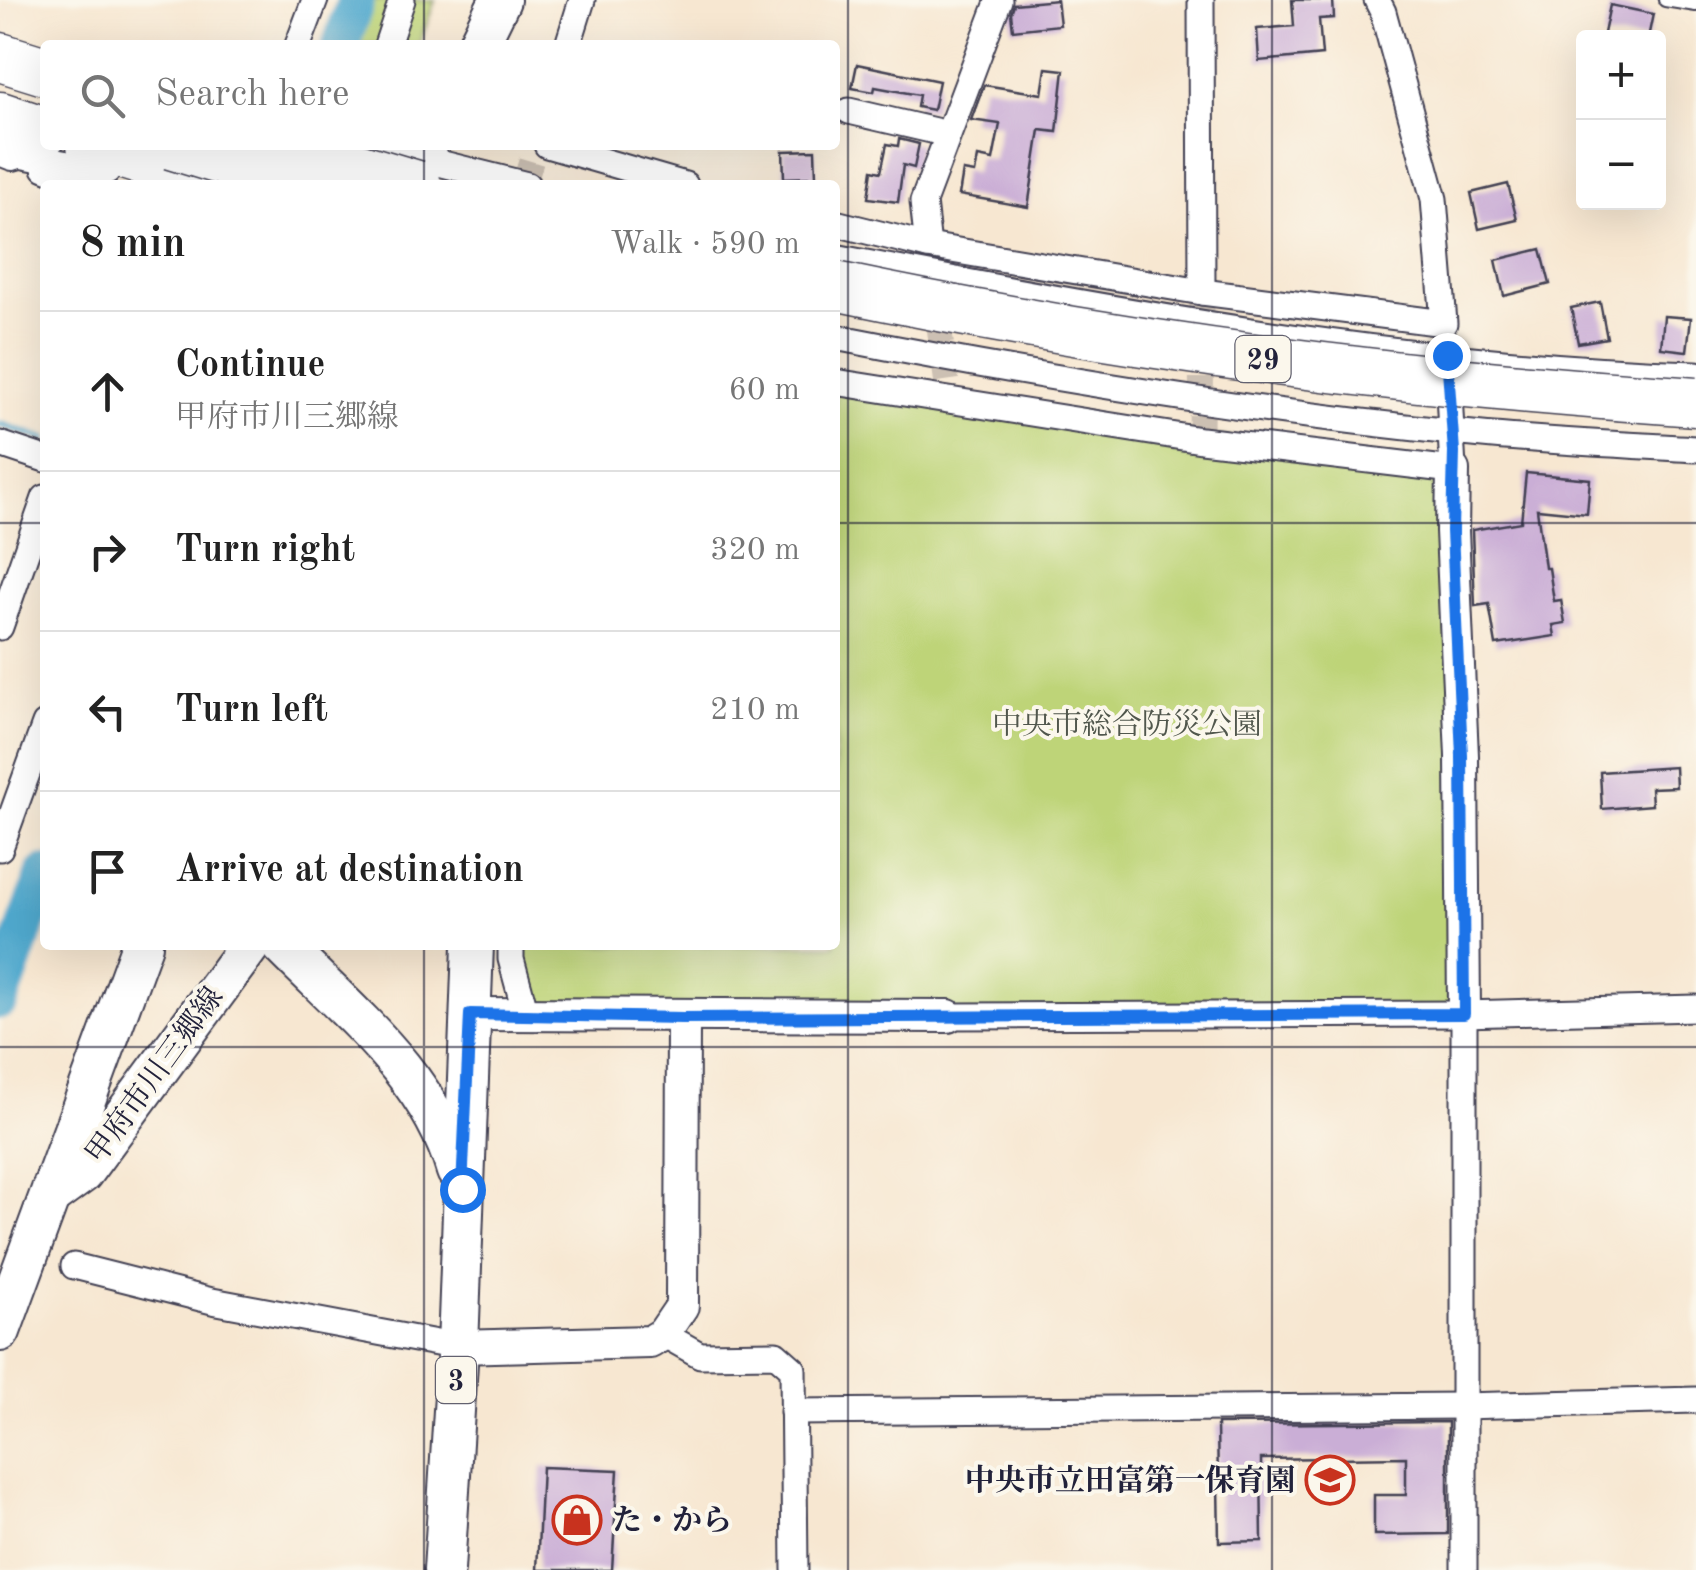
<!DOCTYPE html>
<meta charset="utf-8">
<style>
body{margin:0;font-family:"Old Standard TT","Noto Serif JP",serif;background:#f6f6f6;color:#222}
.controls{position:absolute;right:30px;top:30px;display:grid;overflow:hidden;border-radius:10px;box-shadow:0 10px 40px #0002}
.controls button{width:90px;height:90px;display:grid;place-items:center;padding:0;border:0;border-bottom:2px solid #e0e0e0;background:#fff;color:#222;font:50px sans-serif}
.stop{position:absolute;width:30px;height:30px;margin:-22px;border:8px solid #1a73e8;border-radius:50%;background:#fff}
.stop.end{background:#1a73e8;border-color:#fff;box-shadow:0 2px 10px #0008}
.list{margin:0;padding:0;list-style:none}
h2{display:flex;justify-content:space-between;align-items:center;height:130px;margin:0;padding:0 40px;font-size:42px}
h2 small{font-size:32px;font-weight:400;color:#767676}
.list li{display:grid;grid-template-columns:65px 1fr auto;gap:30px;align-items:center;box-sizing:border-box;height:160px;padding:0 40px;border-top:2px solid #e0e0e0}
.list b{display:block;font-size:38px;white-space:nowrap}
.list p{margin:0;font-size:32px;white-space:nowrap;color:#767676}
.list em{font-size:32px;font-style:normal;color:#767676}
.icon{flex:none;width:55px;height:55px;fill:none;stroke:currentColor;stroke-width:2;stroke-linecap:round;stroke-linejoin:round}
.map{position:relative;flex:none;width:1696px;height:1570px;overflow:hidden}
.search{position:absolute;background:#fff;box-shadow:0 10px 40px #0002;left:40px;top:40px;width:800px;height:110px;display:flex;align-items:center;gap:25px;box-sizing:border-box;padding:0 35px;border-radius:10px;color:#767676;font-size:38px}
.panel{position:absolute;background:#fff;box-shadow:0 10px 40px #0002;left:40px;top:180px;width:800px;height:770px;border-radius:10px}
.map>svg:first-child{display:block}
.green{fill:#bed478;stroke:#707b5a;stroke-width:2.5}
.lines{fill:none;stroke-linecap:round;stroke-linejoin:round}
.stream{stroke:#50a8cd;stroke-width:6}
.river{stroke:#50a8cd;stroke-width:38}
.building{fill:#caaed6}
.minor-tunnel{stroke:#ccc0b3;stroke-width:25;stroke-dasharray:25 12;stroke-linecap:butt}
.service-casing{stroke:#424052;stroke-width:16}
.minor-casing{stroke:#424052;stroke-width:29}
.tertiary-casing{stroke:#424052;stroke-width:36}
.primary-casing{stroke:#424052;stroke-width:44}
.motorway-casing{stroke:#424052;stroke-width:51}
.service{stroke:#fff;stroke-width:12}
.minor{stroke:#fff;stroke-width:25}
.tertiary{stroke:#fff;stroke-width:32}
.primary{stroke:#fff;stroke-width:40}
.motorway{stroke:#fff;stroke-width:48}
.motorway-bridge-casing{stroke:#424052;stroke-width:51;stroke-linecap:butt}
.motorway-bridge{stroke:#fff;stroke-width:48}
.route{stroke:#1a73e8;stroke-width:12}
.grid{fill:none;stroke:#22223b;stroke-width:2.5;stroke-opacity:0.55}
.labels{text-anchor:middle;stroke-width:8;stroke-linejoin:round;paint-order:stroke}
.shield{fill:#fbf7ec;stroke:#636270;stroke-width:2.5}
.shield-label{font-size:28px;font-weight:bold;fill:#22223b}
.park-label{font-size:30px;fill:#51574d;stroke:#fbf7ec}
.street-label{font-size:30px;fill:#22223b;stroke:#fbf7ec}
.poi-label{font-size:30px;font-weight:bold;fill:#22223b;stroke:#fbf7ec;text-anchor:end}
</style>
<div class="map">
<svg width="1696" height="1570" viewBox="0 0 1696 1570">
<rect width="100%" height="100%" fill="#fbf7ec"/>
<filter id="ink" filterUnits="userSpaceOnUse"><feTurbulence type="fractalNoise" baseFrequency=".01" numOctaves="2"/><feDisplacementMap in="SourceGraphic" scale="20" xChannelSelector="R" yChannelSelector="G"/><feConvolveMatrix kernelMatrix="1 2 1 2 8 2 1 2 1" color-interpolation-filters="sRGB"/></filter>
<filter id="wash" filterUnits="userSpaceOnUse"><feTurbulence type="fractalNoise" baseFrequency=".0048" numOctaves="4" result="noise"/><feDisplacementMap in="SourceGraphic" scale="40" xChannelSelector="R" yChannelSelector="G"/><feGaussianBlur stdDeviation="2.25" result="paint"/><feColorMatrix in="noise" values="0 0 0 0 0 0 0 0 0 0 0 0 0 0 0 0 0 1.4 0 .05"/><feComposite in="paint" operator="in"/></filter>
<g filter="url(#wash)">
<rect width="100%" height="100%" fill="#f7e7d1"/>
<g class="green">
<polygon points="367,0 435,0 419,45 352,45"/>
<polygon points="835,382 1453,470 1464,1014 526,1014 511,945 835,945"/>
</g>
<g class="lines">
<polyline class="stream" points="0,424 45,439"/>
<g class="river">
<polyline points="341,45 356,0"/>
<polyline points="0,1000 45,874"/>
</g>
</g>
<g id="blocks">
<g class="building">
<polygon points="1057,0 1060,25 1013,30 1011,13 1014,4"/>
<polygon points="1292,0 1333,0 1334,18 1319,19 1322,55 1259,61 1257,29 1294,26"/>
<polygon points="1610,5 1653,14 1648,38 1603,38"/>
<polygon points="857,64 939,81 933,110 917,107 919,95 875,87 874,92 852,88"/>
<polygon points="1046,68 1064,70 1057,132 1040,130 1028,207 959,195 963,171 975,173 978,157 993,160 1000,124 971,120 984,85 1042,94"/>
<polygon points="899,139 919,144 914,168 903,165 898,202 868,198 872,170 881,172 887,144 898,146"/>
<polygon points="815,150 816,177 784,178 783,151"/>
<polygon points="1508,184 1517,220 1479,229 1471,193"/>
<polygon points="1541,249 1550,284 1504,296 1496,260"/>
<polygon points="1600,302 1607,338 1578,343 1571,308"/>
<polygon points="1664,316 1691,318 1687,351 1661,348"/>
<polygon points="1526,473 1590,479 1587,514 1537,509 1545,568 1549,568 1554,601 1561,600 1565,623 1553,625 1555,636 1496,645 1489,604 1475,606 1472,530 1521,522"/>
<polygon points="1675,767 1676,787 1651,788 1652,805 1602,809 1600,772"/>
<polygon points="1448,1422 1448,1534 1374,1535 1374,1495 1406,1495 1406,1457 1261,1459 1262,1541 1219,1542 1217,1424"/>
<polygon points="542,1467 618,1470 612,1570 537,1570"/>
</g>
</g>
</g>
<g filter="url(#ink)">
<use href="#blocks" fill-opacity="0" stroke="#424052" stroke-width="2.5"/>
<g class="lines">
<g class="minor-tunnel">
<polyline points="524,185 536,145"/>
<polyline points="928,246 949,399"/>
<polyline points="1201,440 1202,292"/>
</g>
<g class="service-casing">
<polyline id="service" points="1665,0 1696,5"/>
</g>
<g class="minor-casing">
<g id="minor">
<polyline points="1201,0 1202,292"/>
<polyline points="298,45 315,0"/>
<polyline points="387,45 402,0"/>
<polyline points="568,45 582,0"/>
<polyline points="849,111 948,134"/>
<polyline points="547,145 685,185"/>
<polyline points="13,154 107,171"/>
<polyline points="423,159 527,185"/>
<polyline points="45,168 87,185"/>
<polyline points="835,223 928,246 923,202 999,0"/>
<polyline points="928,246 1202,292 1444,323 1434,199 1383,12 1377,0"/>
<path d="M835 257C1119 312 1406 365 1696 374"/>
<path d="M835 337C1039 377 1246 411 1453 432 1533 441 1615 444 1696 449"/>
<polyline points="835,382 1201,440 1453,470 1448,373"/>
<polyline points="0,444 45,459"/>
<polyline points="0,627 45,498"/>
<polyline points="0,848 45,724"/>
<polyline points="511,945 511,959 526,1014"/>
<polyline points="948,1016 1464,1014 1696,1008"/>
<polyline points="74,1266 212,1301 458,1347"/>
<polyline points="663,1334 700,1355 776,1354 793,1369 795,1570"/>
<polyline points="793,1412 1462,1406 1696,1400"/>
<polyline points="1464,1570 1464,1014"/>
</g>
</g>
<g class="tertiary-casing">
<g id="tertiary">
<polyline points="0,149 13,154"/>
<polyline points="1453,470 1452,531 1462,756 1464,1014"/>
<polyline points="470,1014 948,1016"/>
<polyline points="458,1347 650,1342 663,1334 682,1306 683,1017"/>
</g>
</g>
<g class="primary-casing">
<g id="primary">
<polyline points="478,45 500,0"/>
<path d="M282 945C349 1013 430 1076 457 1171"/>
<polyline points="53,1194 82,1173 250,945"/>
<polyline points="0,1331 142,945"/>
<polyline points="444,1570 458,1347 473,945"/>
</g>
</g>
<g class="motorway-casing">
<g id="motorway">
<polyline points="0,57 45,71"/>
<polyline points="0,116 45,131"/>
<polyline points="91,145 220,185"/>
<polyline points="371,145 423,159"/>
</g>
</g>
<use href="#service" class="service"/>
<use href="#minor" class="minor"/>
<use href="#tertiary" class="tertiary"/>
<use href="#primary" class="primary"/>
<use href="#motorway" class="motorway"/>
<g class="motorway-bridge-casing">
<g id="motorway-bridge">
<polyline points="171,145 302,185"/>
<polyline points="284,145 417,185"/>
<path d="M835 286C1119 346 1407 383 1696 402"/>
</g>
</g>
<use href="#motorway-bridge" class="motorway-bridge"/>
</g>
</g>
<g class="lines" filter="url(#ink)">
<polyline class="route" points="462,1189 470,1014 682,1018 1464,1014 1462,756 1452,531 1454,452 1447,355"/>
</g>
<path class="grid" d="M424 0V45M848 0V1570M1272 0V1570M424 145V185M0 523H45M835 523H1696M424 945V1570M0 1047H1696"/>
<defs>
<g id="school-ring" transform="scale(2.5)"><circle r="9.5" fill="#fbf7ec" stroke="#c8321e" stroke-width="1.5"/><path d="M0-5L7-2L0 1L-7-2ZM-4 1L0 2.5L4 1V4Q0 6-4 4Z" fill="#c8321e"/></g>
<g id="shop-ring" transform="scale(2.5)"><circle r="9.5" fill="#fbf7ec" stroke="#c8321e" stroke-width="1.5"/><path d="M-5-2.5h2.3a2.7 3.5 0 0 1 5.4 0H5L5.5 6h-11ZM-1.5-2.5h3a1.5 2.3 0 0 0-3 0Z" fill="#c8321e"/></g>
</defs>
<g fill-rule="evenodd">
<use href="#school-ring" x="1330" y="1480"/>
<use href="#shop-ring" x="577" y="1520"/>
</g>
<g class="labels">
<g class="shield">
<rect x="1235.5" y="336" width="55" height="46" rx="8"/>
<rect x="436" y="1357" width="40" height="46" rx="8"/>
</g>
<g class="shield-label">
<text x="1263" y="369">29</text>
<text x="456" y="1390">3</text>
</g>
<g class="park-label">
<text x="1127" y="734">中央市総合防災公園</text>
</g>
<g class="street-label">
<text transform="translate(154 1075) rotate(-54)" y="10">甲府市川三郷線</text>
</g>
<g class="poi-label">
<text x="1295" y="1490">中央市立田富第一保育園</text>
<text x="612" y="1530" text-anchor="start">た・から</text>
</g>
</g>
</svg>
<div class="controls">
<button>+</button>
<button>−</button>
</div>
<div class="stop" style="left:462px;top:1189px"></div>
<div class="stop end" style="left:1447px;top:355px"></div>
<div class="search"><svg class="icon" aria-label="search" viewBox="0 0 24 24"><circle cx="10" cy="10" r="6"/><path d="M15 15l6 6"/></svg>Search here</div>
<section class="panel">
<h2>8 min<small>Walk · 590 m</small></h2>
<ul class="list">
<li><svg class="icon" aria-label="ahead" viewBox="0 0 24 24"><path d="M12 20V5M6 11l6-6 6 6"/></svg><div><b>Continue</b><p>甲府市川三郷線</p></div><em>60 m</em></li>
<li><svg class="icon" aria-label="right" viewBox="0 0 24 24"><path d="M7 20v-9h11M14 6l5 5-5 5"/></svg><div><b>Turn right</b></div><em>320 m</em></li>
<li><svg class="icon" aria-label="left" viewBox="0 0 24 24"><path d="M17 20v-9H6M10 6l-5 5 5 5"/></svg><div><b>Turn left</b></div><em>210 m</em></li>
<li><svg class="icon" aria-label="arrive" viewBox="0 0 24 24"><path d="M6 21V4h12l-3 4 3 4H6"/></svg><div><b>Arrive at destination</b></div></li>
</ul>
</section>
</div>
